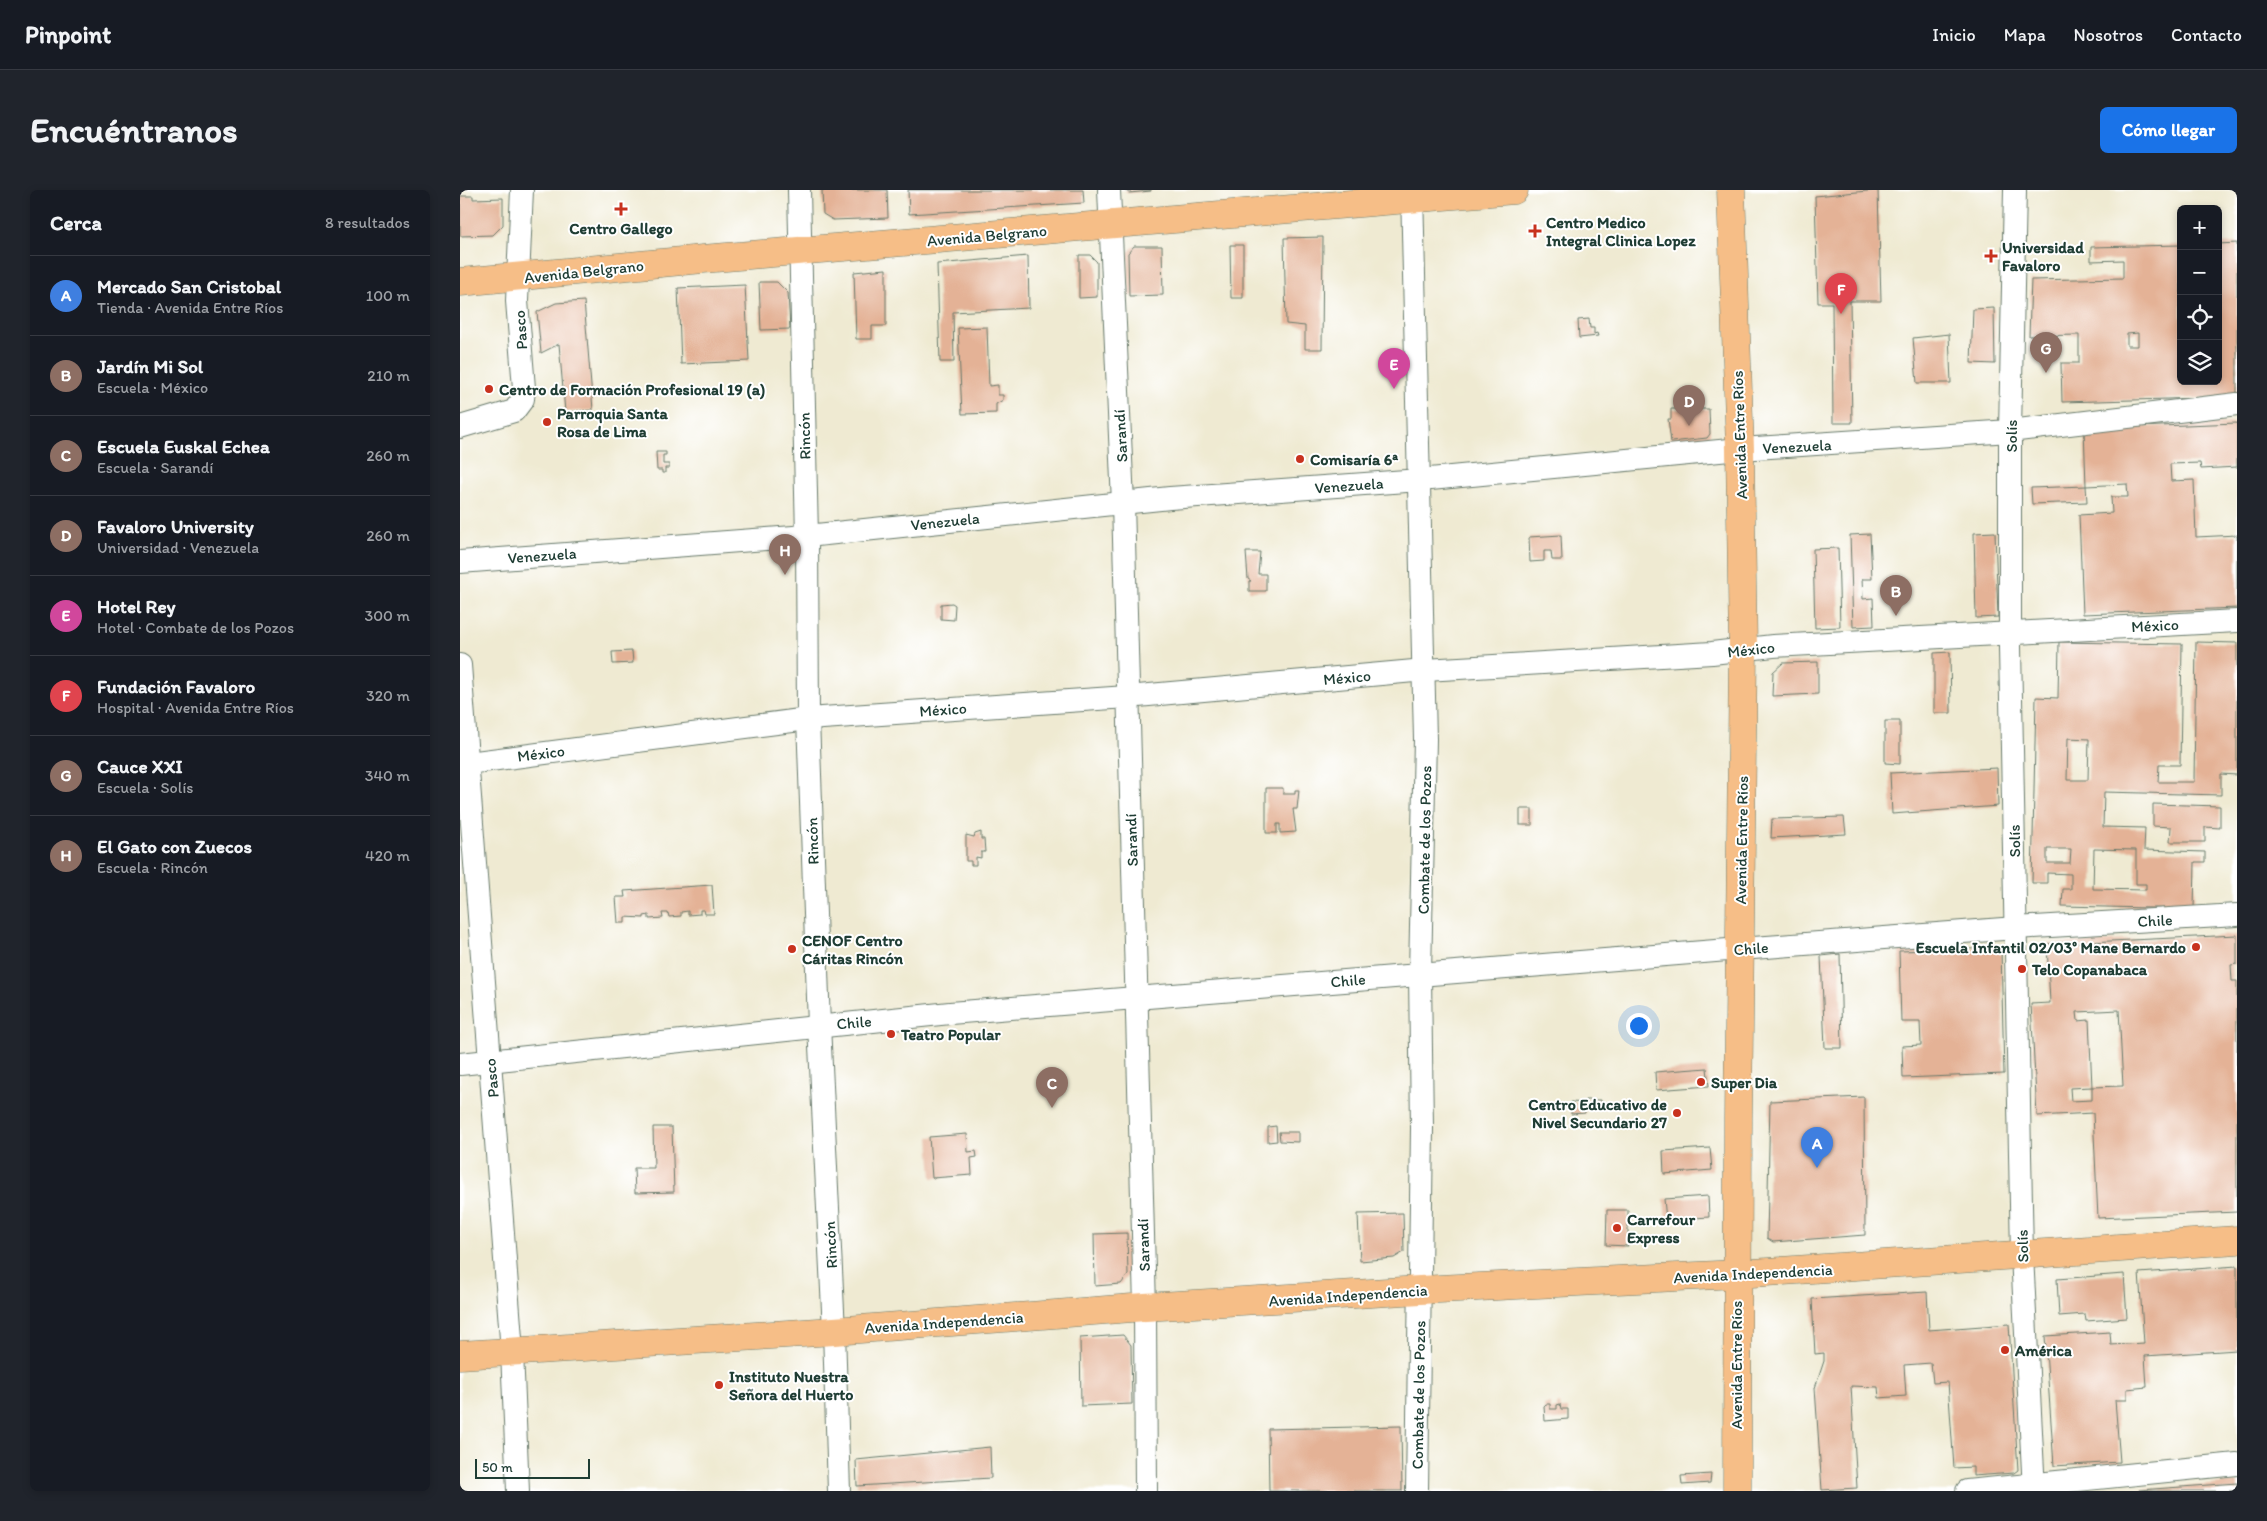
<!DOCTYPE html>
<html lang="es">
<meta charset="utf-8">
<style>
body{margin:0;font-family:Itim,sans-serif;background:#20242c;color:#f1f3f6}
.controls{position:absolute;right:15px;top:15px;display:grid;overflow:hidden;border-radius:8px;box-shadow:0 2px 8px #0003}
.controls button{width:45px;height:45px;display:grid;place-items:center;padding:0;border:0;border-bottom:1px solid #363941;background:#171b24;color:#f1f3f6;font:25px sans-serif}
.scale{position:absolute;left:15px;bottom:12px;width:115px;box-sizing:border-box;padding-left:5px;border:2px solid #1f3d34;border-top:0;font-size:14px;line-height:18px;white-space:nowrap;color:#1f3d34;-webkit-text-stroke:4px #fff;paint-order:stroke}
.you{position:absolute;left:1178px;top:835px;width:18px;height:18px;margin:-12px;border:4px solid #fff;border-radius:50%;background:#1a73e8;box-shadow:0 0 0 8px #1a73e833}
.badge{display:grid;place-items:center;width:32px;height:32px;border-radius:50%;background:#1a73e8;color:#fff;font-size:16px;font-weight:700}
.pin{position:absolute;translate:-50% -41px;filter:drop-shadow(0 1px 2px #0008)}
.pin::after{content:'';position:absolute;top:26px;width:18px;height:15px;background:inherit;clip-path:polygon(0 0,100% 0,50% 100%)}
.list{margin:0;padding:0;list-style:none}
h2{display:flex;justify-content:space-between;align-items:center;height:65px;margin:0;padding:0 20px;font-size:21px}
h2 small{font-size:16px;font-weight:400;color:#9ea1a6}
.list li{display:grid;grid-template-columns:32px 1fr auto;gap:15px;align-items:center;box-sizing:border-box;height:80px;padding:0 20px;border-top:1px solid #363941}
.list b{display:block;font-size:19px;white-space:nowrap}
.list p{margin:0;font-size:16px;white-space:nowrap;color:#9ea1a6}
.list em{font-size:16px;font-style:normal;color:#9ea1a6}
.icon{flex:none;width:28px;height:28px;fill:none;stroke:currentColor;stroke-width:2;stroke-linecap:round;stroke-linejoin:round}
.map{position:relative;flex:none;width:1777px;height:1301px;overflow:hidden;border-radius:8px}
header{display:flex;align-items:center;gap:30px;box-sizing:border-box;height:70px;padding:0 25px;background:#171b24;border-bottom:1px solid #363941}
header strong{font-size:24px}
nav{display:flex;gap:28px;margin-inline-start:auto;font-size:18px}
.intro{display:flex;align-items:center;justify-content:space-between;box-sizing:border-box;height:120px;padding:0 30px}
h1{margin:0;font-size:35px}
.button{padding:12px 22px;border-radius:8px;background:#1a73e8;color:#fff;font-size:18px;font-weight:700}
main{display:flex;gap:30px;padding:0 30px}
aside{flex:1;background:#171b24;border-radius:8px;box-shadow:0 2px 8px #0003}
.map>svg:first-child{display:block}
.building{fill:#e4b296;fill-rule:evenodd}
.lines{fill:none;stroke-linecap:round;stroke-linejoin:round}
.minor-casing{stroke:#687a6b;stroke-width:24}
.major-casing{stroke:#687a6b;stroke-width:29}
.minor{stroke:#fff;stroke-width:22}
.major{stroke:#f6be87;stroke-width:28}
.poi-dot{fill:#c8321e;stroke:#fff;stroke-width:2}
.labels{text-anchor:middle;stroke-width:4;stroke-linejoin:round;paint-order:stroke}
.poi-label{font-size:16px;font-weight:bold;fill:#1f3d34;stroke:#fff;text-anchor:start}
.street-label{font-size:16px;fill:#1f3d34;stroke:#fff}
</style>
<header>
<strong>Pinpoint</strong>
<nav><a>Inicio</a><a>Mapa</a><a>Nosotros</a><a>Contacto</a></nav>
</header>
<div class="intro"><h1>Encuéntranos</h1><a class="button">Cómo llegar</a></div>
<main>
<aside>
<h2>Cerca<small>8 resultados</small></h2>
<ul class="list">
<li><span class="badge" style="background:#3f7fe0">A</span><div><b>Mercado San Cristobal</b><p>Tienda · Avenida Entre Ríos</p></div><em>100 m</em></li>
<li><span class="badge" style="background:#8d6e63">B</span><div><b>Jardín Mi Sol</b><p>Escuela · México</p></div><em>210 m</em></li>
<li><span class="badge" style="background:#8d6e63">C</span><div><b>Escuela Euskal Echea</b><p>Escuela · Sarandí</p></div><em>260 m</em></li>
<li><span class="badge" style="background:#8d6e63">D</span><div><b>Favaloro University</b><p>Universidad · Venezuela</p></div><em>260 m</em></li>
<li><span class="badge" style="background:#d1479c">E</span><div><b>Hotel Rey</b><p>Hotel · Combate de los Pozos</p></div><em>300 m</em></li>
<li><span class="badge" style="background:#e0444e">F</span><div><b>Fundación Favaloro</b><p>Hospital · Avenida Entre Ríos</p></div><em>320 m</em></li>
<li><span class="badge" style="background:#8d6e63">G</span><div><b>Cauce XXI</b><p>Escuela · Solís</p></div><em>340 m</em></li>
<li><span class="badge" style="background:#8d6e63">H</span><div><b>El Gato con Zuecos</b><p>Escuela · Rincón</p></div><em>420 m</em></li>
</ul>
</aside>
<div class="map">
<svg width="1777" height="1301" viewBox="0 0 1777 1301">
<rect width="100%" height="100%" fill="#fff"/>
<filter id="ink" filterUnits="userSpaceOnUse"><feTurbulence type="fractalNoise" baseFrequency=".02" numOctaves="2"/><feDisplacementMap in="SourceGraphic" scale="10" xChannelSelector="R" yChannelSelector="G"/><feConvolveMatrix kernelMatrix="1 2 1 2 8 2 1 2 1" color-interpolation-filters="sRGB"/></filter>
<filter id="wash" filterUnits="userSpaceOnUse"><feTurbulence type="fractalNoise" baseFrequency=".0096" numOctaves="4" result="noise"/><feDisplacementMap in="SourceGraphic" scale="20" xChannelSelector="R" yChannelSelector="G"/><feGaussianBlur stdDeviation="1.12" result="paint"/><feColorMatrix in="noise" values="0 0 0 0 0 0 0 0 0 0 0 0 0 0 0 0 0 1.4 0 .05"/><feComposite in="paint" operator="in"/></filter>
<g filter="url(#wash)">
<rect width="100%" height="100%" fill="#efead2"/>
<g id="blocks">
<g class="building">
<polygon points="362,0 427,0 428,28 373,30 363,24"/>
<polygon points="448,0 623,0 624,13 449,24"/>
<polygon points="664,0 691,0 691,1 669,3"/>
<polygon points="1418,0 1421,111 1390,111 1392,233 1373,233 1372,113 1358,113 1355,6"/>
<polygon points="0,6 13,6 13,9 43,8 43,35 33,45 0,46"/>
<polygon points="863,47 862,159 845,159 845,136 826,134 824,48"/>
<path d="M1777 53V207L1602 212 1601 173H1619V145L1569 146 1571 90 1663 88V70L1631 71V57L1721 55V191H1758V54ZM1678 143V156H1667V144Z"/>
<polygon points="770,55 783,55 783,108 771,108"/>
<polygon points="674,56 702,56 703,105 669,106 668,63"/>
<polygon points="619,65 630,65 637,72 637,107 619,108"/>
<polygon points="568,66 569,118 493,122 494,172 480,172 477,74"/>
<polygon points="426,79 426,136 412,136 412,149 396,149 394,82"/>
<polygon points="299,92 317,92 328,103 330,139 301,140"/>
<polygon points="285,95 289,171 221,174 218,98"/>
<polygon points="124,111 133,220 105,222 99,154 81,163 77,122 96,113"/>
<polygon points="1534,118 1535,174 1511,173 1513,119"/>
<polygon points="1129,129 1130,138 1134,138 1134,144 1137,143 1138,146 1119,148 1118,130"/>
<polygon points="527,137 529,196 538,195 538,205 543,205 543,210 536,214 536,223 502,224 498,138"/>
<polygon points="1489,144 1491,193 1457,193 1453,148"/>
<polygon points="1211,219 1249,219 1250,244 1247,248 1211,252 1208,229 1211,229"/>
<polygon points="1777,233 1777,277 1741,279 1740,273 1710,274 1711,291 1734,290 1736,347 1777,345 1777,418 1623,424 1619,325 1652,323 1651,307 1668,307 1667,294 1626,296 1624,239"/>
<polygon points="196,262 206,262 206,265 203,265 203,274 209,274 209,278 205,278 205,283 202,283 202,280 197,280"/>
<polygon points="1626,296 1627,312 1572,314 1571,298"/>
<polygon points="1535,342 1538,427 1516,428 1514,343"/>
<polygon points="1410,344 1412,389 1402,389 1403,409 1413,408 1414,436 1393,437 1390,345"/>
<polygon points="1101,345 1102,370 1092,370 1091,361 1084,361 1084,371 1070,372 1069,347"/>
<polygon points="1378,358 1380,437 1355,438 1353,359"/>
<polygon points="786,362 800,362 798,384 806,384 806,401 789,401 789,391 791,391 788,389"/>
<polygon points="492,413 495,415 494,430 481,429 481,414"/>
<path d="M1599 452 1722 454 1720 575H1699L1698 592H1734L1736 452 1777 453V585L1761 584V605L1644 602 1643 637 1685 638 1684 660 1745 662V672H1735L1734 719 1602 716 1603 699H1611V684L1587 683V693H1572L1576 507 1598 508ZM1608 548 1629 549 1628 590H1607ZM1587 659H1611L1610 673H1587ZM1634 659 1676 660V694H1686V700L1633 699Z"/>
<polygon points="172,461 173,473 153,474 152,462"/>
<polygon points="1490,462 1491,523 1474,523 1474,463"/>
<polygon points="1358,472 1358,504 1312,506 1313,482 1323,473"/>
<polygon points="1425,531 1440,531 1440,574 1425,573"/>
<polygon points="1537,578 1538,616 1432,624 1430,583"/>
<polygon points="806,598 823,598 823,604 835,604 835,600 839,600 837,619 833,619 836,642 820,643 820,634 817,634 817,643 806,643"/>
<polygon points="1693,614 1760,616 1760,638 1745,637 1745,652 1710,652 1711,637 1693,636"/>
<rect x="1060" y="619" width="12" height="16"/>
<polygon points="1384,627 1386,644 1311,648 1312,629"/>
<polygon points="521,642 521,649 524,649 525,662 521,662 521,668 516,667 516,675 511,675 511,671 506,671 506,645 514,647 515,644"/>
<polygon points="252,695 254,724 245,724 244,720 240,720 240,724 228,725 228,721 221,722 221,726 209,727 208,723 202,723 203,728 189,729 189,725 184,726 184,728 165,727 165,733 158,733 156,707 165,707 164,701"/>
<path d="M1777 745V774L1771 775 1772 791H1777V1022L1638 1028 1633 923 1577 926 1571 814 1590 813 1587 754ZM1659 820 1663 896 1632 897 1629 830 1618 831 1617 822ZM1632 897V910L1611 911 1610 898Z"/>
<polygon points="1541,758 1544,884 1443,888 1442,856 1461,855 1460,832 1441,832 1439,761"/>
<polygon points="1380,764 1382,858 1365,858 1361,766"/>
<polygon points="1247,878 1249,896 1196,900 1195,882"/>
<polygon points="1404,907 1405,1045 1313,1052 1307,1048 1310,911"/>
<polygon points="1126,910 1141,910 1141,915 1124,915 1125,923 1111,924 1111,912 1126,913"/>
<polygon points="816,936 817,951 808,952 808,937"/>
<polygon points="193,937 212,937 214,1002 175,1003 174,978 194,978"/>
<polygon points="819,942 838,942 838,952 820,951"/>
<polygon points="507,944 508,962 516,961 517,967 511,968 512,985 472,988 469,947"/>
<polygon points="1250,958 1252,980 1204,984 1203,961"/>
<polygon points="1248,1006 1249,1027 1206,1030 1204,1009"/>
<polygon points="1147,1020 1168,1020 1168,1056 1146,1055"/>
<polygon points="943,1023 944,1062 934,1068 900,1071 898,1024"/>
<polygon points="667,1043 668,1085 661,1094 635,1096 634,1044"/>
<polygon points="1777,1076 1777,1160 1685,1166 1687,1197 1667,1199 1667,1210 1655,1210 1660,1272 1594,1276 1585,1146 1650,1142 1651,1155 1684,1153 1679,1083"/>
<polygon points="1664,1084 1667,1128 1626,1131 1625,1124 1599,1126 1597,1089"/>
<polygon points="1467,1102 1469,1140 1549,1134 1558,1280 1554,1283 1513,1286 1513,1277 1494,1278 1488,1192 1473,1193 1471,1173 1444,1175 1446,1206 1419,1208 1418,1197 1391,1196 1397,1298 1362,1300 1355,1198 1364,1171 1364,1163 1355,1164 1352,1109"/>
<polygon points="663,1145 671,1155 672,1214 621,1216 620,1148"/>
<polygon points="1086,1214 1090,1214 1090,1219 1097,1219 1097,1215 1100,1214 1101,1219 1108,1219 1108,1229 1085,1231 1084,1216"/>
<polygon points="941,1236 942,1301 809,1301 808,1239"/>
<polygon points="530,1257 531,1288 397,1296 396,1270"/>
<polygon points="1251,1284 1250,1293 1222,1295 1221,1286"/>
<polygon points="1777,1293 1777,1301 1679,1301 1679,1300"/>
</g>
</g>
</g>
<g filter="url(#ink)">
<use href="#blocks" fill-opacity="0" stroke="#687a6b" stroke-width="1"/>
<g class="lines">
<g class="minor-casing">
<g id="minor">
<polyline points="339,0 347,346 348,529 359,835 374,1141 379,1301"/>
<polyline points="649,0 663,313 685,1117 686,1301"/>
<polyline points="952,0 965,549 960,784 962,938 957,1301"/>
<polyline points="1555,0 1550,241 1550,458 1562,1065 1574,1301"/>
<polyline points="0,237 54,221 63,209 64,198 57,111 62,0"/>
<polyline points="0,372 347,346 710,308 960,290 1280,259 1550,241 1777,214"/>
<polyline points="0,475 52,1162 58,1301"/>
<polyline points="0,574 348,529 667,507 965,480 1252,463 1313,456 1777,431"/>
<polyline points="0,874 490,823 1280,759 1556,738 1777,725"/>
<polyline points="1507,1301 1777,1274"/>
</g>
</g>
<g class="major-casing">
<g id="major">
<polyline points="1271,0 1280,259 1283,460 1278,929 1277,1301"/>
<polyline points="0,92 243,69 1054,0"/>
<polyline points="0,1165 374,1141 685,1117 960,1100 1277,1084 1777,1050"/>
</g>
</g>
<use href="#minor" class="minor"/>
<use href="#major" class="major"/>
</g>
</g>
<g class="poi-dot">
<path d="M158.5 11.5h5v5h5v5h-5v5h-5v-5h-5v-5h5z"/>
<path d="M1072.5 33.5h5v5h5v5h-5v5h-5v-5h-5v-5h5z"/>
<path d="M1528.5 58.5h5v5h5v5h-5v5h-5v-5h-5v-5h5z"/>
<circle cx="29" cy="199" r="5"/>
<circle cx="87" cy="232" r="5"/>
<circle cx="840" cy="269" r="5"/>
<circle cx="1736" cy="757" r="5"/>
<circle cx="332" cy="759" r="5"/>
<circle cx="1562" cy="779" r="5"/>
<circle cx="431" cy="844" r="5"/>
<circle cx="1241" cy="892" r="5"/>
<circle cx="1217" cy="923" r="5"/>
<circle cx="1157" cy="1038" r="5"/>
<circle cx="1545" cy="1160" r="5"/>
<circle cx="259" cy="1195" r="5"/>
</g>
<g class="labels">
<g class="poi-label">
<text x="1086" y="38">Centro Medico<tspan x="1086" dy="18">Integral Clinica Lopez</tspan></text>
<text x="161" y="44" text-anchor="middle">Centro Gallego</text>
<text x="1542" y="63">Universidad<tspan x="1542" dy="18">Favaloro</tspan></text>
<text x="39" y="205">Centro de Formación Profesional 19 (a)</text>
<text x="97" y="229">Parroquia Santa<tspan x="97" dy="18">Rosa de Lima</tspan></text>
<text x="850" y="275">Comisaría 6ª</text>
<text x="342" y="756">CENOF Centro<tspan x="342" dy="18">Cáritas Rincón</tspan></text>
<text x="1726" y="763" text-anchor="end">Escuela Infantil 02/03° Mane Bernardo</text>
<text x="1572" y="785">Telo Copanabaca</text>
<text x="441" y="850">Teatro Popular</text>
<text x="1251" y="898">Super Dia</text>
<text x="1207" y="920" text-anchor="end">Centro Educativo de<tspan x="1207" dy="18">Nivel Secundario 27</tspan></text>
<text x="1167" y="1035">Carrefour<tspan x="1167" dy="18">Express</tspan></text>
<text x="1555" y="1166">América</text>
<text x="269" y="1192">Instituto Nuestra<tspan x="269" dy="18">Señora del Huerto</tspan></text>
</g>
<g class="street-label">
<text transform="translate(527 45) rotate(-5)" y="6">Avenida Belgrano</text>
<text transform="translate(124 81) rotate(-6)" y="6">Avenida Belgrano</text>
<text transform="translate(60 140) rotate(-94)" y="6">Pasco</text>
<text transform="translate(1279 245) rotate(-92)" y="6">Avenida Entre Ríos</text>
<text transform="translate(344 246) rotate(-91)" y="6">Rincón</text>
<text transform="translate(660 246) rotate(-93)" y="6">Sarandí</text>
<text transform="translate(1551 246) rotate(-90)" y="6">Solís</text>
<text transform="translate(1337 256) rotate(-3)" y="6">Venezuela</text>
<text transform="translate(889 295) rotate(-4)" y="6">Venezuela</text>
<text transform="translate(485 331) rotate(-6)" y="6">Venezuela</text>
<text transform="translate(82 365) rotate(-4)" y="6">Venezuela</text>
<text transform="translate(1695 435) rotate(-3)" y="6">México</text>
<text transform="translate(1291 459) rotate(-6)" y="6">México</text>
<text transform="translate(887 487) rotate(-5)" y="6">México</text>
<text transform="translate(483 519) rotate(-4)" y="6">México</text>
<text transform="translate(81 563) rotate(-7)" y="6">México</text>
<text transform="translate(671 650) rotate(-92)" y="6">Sarandí</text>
<text transform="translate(964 650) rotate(-89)" y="6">Combate de los Pozos</text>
<text transform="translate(1281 650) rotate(-89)" y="6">Avenida Entre Ríos</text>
<text transform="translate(352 651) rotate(-92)" y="6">Rincón</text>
<text transform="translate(1554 651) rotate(-91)" y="6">Solís</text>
<text transform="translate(1695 730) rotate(-3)" y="6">Chile</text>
<text transform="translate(1291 758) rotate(-4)" y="6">Chile</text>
<text transform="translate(888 790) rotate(-5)" y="6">Chile</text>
<text transform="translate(394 832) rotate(-5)" y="6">Chile</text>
<text transform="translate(31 888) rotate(-95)" y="6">Pasco</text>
<text transform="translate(370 1055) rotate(-93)" y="6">Rincón</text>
<text transform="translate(683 1055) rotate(-92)" y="6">Sarandí</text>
<text transform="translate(1562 1056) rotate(-92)" y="6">Solís</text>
<text transform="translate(1293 1083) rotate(-3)" y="6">Avenida Independencia</text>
<text transform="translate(888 1105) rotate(-4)" y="6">Avenida Independencia</text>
<text transform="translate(484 1132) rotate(-4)" y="6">Avenida Independencia</text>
<text transform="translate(1276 1175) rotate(-90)" y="6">Avenida Entre Ríos</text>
<text transform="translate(958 1205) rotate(-89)" y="6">Combate de los Pozos</text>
</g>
</g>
</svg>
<div class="controls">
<button>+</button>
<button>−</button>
<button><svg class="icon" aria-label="locate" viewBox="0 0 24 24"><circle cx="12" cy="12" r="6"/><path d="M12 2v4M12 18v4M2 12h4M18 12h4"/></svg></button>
<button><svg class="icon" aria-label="layers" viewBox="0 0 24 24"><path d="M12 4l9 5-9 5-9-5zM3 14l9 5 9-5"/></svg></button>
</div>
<div class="scale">50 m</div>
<div class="you"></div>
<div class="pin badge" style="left:1357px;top:978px;background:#3f7fe0">A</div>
<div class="pin badge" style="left:1436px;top:426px;background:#8d6e63">B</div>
<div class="pin badge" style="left:592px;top:918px;background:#8d6e63">C</div>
<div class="pin badge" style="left:1229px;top:236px;background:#8d6e63">D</div>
<div class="pin badge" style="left:934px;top:199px;background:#d1479c">E</div>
<div class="pin badge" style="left:1381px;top:124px;background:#e0444e">F</div>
<div class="pin badge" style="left:1586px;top:183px;background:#8d6e63">G</div>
<div class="pin badge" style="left:325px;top:385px;background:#8d6e63">H</div>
</div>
</main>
